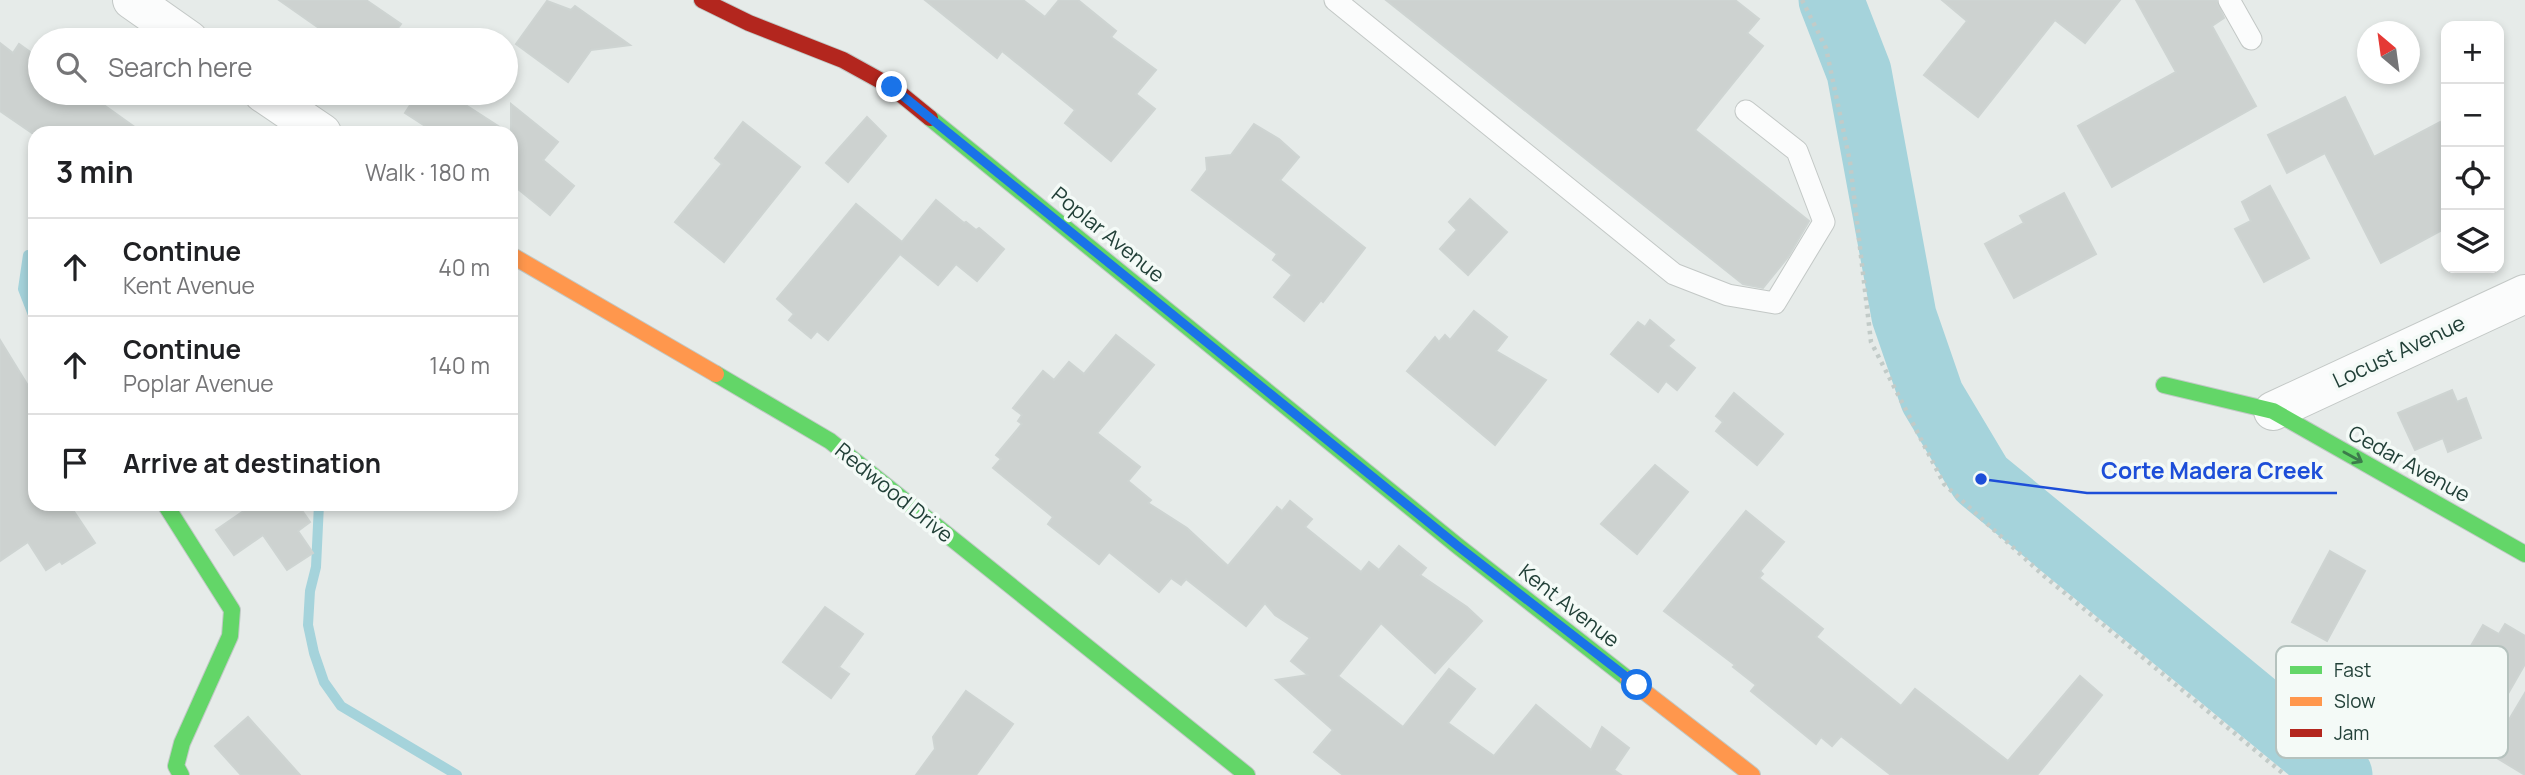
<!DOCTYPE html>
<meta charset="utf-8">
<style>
body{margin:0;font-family:Manrope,sans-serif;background:#f2f2f2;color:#202124}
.controls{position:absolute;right:21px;top:21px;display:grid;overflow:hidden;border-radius:14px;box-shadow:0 4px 10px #0003}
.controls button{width:63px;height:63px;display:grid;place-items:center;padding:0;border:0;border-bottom:2px solid #e0e0e0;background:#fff;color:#202124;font:35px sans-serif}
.compass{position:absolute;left:2357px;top:21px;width:63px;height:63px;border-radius:50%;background:#fff;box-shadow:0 4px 10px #0003;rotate:331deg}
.stop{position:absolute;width:21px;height:21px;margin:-16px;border:5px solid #1a73e8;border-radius:50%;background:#fff}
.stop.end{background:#1a73e8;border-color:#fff;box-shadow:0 2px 7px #0008}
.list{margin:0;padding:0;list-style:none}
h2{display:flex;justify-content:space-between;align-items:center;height:91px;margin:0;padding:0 28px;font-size:30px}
h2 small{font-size:23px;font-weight:400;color:#757577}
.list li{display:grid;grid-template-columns:46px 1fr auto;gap:21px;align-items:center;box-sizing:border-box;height:98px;padding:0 28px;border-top:2px solid #e0e0e0}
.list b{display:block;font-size:26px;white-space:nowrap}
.list p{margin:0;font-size:23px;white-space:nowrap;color:#757577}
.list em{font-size:23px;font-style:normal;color:#757577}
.icon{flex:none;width:38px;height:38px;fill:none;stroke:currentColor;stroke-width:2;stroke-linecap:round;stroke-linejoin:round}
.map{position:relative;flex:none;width:2525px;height:775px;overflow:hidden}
.search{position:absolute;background:#fff;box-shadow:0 4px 10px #0003;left:28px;top:28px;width:490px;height:77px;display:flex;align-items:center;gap:18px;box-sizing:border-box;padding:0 24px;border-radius:38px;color:#757577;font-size:26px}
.panel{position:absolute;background:#fff;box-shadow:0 4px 10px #0003;left:28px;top:126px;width:490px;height:385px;border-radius:21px}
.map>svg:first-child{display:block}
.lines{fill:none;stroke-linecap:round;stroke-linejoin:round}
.stream{stroke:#a5d3db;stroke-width:10}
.river{stroke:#a5d3db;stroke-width:65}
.building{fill:#cdd2d0;stroke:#ced4d2;stroke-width:2}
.lane-casing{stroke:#c3c8c6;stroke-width:23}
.street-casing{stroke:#c3c8c6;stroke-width:40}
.fast-casing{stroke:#c1c9c6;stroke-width:18}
.slow-casing{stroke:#c1c9c6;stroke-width:18}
.jam-casing{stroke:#c1c9c6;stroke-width:18}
.path{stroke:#c2cbc8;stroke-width:4.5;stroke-dasharray:3.5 5;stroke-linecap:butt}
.lane{stroke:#fbfcfc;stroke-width:21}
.street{stroke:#fbfcfc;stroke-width:38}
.fast{stroke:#63d668;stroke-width:16}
.slow{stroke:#ff974d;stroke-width:16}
.jam{stroke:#b3261e;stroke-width:16}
.oneway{stroke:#3c7c4b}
.route{stroke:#1a73e8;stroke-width:9}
.labels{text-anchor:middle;stroke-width:7;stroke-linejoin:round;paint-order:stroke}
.street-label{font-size:21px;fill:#224038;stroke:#f4faf7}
.key{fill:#f4faf7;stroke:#b5c2be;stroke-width:2}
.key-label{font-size:19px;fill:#224038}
.leader{fill:none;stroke:#1d4ed8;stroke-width:2.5}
.callout-dot{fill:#1d4ed8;stroke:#f4faf7;stroke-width:2.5}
.callout-label{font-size:23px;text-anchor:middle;font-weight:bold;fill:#1d4ed8;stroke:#f4faf7;stroke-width:7;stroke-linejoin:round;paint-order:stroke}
</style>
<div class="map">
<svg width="2525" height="775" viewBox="0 0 2525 775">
<rect width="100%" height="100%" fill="#e6ebe9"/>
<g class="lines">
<g class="stream">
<polyline points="28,255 23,289 35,320"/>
<polyline points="319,504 316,567 310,591 308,625 314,653 324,682 341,706 457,775"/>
</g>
<polyline class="river" points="1831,0 1859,72 1904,316 1932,397 1981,479 2340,775"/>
</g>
<g class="building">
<polygon points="279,0 366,0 401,24 389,40 336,40"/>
<polygon points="925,0 1023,0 1045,17 1059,0 1078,0 1116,31 1111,37 1156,70 1136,94 1155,109 1111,161 1065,123 1075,110 1002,51 997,58"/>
<polygon points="1386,0 1735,0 1759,19 1747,33 1763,46 1695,130 1809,221 1788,257 1763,288 1743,284"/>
<polygon points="1942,0 2120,0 2085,43 2055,20 1978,117 1924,75 1967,21"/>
<polygon points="2136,0 2216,0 2224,18 2212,26 2256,106 2112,187 2078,126 2176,72"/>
<polygon points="547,1 571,10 575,6 630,45 591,50 568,82 516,44"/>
<polygon points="0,43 13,53 19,44 40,59 40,93 87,93 143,133 32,133 0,111"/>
<polygon points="418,93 447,93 509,133 436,133 405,113"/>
<polygon points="2345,97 2374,157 2440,122 2446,133 2446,228 2381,263 2325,153 2287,173 2268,135"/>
<polygon points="511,104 558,142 543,160 574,186 550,215 518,189 511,198"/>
<polygon points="867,117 886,136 848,182 826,163"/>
<polygon points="743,122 800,167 724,262 675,222 722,164 715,158"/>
<polygon points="1254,124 1279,139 1299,157 1280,180 1365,248 1323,302 1321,300 1304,321 1274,297 1292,275 1273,260 1277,254 1192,190 1207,170 1206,158 1231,155"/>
<polygon points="2270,186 2309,258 2264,282 2235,229 2251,221 2242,202"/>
<polygon points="2064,193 2096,254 2014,298 1985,244 2024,223 2020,216"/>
<polygon points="1470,199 1507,232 1468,275 1440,249 1457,230 1449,222"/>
<polygon points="936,200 964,223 966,222 976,230 979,228 1004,249 977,281 956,264 938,285 900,254 828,340 817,331 811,338 789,320 794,314 777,299 856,204 902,242"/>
<polygon points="1474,311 1507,337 1496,351 1546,380 1495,445 1407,371 1435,337 1439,342 1445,335 1450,340"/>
<polygon points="1650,320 1674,340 1668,346 1695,368 1677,390 1666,381 1658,392 1611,354 1638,322 1645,327"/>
<polygon points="1116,335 1154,365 1097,433 1140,467 1128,481 1151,500 1148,503 1187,528 1228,566 1277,507 1282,511 1290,501 1312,519 1305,527 1361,572 1369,562 1379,570 1399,546 1426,568 1420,575 1467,607 1482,621 1435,673 1381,623 1338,676 1403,727 1449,669 1475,689 1448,723 1494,756 1536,705 1591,750 1602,727 1629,748 1614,770 1621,775 1343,775 1314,752 1333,730 1276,680 1308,675 1291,661 1310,638 1275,615 1265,603 1246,626 1186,579 1181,585 1171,578 1159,592 1109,552 1099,564 1048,524 1053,517 993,468 1001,459 996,455 1022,424 1018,421 1022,415 1013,408 1043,371 1054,380 1069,362 1084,374"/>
<polygon points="0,340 35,397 35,504 69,504 95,543 62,564 60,561 46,570 28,542 0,561"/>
<polygon points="2452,390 2457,402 2466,398 2481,438 2448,452 2443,438 2415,450 2398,413"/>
<polygon points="1734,393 1783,434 1757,465 1716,431 1723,422 1716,416"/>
<polygon points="1655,465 1688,492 1637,554 1601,524"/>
<polygon points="241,504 308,504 301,509 310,522 298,531 313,553 287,570 263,535 234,555 216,530 245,510"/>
<polygon points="1746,511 1784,542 1760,571 1763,574 1759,578 1823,629 1816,637 1901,706 1915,689 2008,761 2080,676 2102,695 2037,775 1891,775 1841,736 1832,746 1821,737 1816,744 1751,691 1756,685 1733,667 1735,665 1664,611"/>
<polygon points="2330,551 2365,571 2327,641 2292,622"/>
<polygon points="825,607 863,634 839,667 849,674 831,698 783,662"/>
<polygon points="2505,624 2525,636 2525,664 2483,737 2435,708 2483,625 2499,634"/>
<polygon points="966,691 1013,724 976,775 916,775 935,749 933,737"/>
<polygon points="2525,693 2525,775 2492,755 2494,750 2492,748"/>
<polygon points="248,717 300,775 241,775 215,746"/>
</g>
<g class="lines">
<g class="lane-casing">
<g id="lane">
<polyline points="1335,0 1674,274 1728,295 1775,303 1824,222 1797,151 1746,111"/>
<polyline points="2229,0 2251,39"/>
</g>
</g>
<g class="street-casing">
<g id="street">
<polyline points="132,0 189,40"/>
<polyline points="263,93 322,133"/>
<polyline points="2273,411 2525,294"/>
</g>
</g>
<g class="fast-casing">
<g id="fast">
<polyline points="930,118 1459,547 1628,679"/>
<polyline points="716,374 830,441 1247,775"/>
<polyline points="2164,385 2273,411 2525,554"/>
<polyline points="165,504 232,610 230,636 182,743 176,766 181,775"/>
</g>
</g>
<g class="slow-casing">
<g id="slow">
<polyline points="511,255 716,374"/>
<polyline points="1628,679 1752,775"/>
</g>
</g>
<g class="jam-casing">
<polyline id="jam" points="702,0 749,23 843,60 892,87 930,118"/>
</g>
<polyline class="path" points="1802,0 1826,48 1850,162 1871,342 1944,484 2044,576 2285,775"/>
<use href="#lane" class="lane"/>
<use href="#street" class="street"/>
<use href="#fast" class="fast"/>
<use href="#slow" class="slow"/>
<use href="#jam" class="jam"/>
</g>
<defs><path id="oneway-shaft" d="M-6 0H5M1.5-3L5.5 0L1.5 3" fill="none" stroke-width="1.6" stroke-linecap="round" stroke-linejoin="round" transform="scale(1.75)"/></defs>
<use class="oneway" href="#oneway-shaft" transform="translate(2353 457) rotate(29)"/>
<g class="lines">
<polyline class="route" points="892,87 1459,547 1637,685"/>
</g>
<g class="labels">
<g class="street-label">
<text transform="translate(1108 235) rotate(39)" y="7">Poplar Avenue</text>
<text transform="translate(2399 352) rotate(-25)" y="7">Locust Avenue</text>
<text transform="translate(2409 464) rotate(29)" y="7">Cedar Avenue</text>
<text transform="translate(894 493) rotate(39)" y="7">Redwood Drive</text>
<text transform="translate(1569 606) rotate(38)" y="7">Kent Avenue</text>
</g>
</g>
<rect x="2276" y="646" width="232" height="112" rx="10" class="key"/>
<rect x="2290" y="666" width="32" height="8" fill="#63d668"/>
<rect x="2290" y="697" width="32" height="9" fill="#ff974d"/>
<rect x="2290" y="729" width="32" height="8" fill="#b3261e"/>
<g class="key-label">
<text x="2334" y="677">Fast</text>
<text x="2334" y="708">Slow</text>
<text x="2334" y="740">Jam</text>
</g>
<path class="leader" d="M1981 479L2087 493H2337"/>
<circle class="callout-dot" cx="1981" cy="479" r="7"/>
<g class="callout-label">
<text x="2212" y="479">Corte Madera Creek</text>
</g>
</svg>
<div class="controls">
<button>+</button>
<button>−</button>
<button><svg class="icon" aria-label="locate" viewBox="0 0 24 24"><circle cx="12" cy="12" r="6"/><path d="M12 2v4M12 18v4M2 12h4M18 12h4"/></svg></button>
<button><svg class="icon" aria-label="layers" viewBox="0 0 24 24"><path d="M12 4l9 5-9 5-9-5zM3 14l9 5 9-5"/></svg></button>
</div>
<svg class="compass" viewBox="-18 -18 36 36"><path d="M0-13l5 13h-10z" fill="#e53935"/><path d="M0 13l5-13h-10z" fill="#757577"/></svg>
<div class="stop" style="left:1637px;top:685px"></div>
<div class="stop end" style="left:892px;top:87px"></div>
<div class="search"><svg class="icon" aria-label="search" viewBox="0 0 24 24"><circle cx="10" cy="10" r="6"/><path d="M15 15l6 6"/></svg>Search here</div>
<section class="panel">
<h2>3 min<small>Walk · 180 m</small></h2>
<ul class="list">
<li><svg class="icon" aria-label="ahead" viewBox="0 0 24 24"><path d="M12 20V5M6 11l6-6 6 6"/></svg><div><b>Continue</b><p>Kent Avenue</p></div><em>40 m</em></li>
<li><svg class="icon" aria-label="ahead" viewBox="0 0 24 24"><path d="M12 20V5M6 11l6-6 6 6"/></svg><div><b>Continue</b><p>Poplar Avenue</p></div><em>140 m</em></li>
<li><svg class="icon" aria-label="arrive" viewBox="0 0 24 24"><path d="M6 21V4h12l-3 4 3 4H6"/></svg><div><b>Arrive at destination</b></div></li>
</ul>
</section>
</div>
